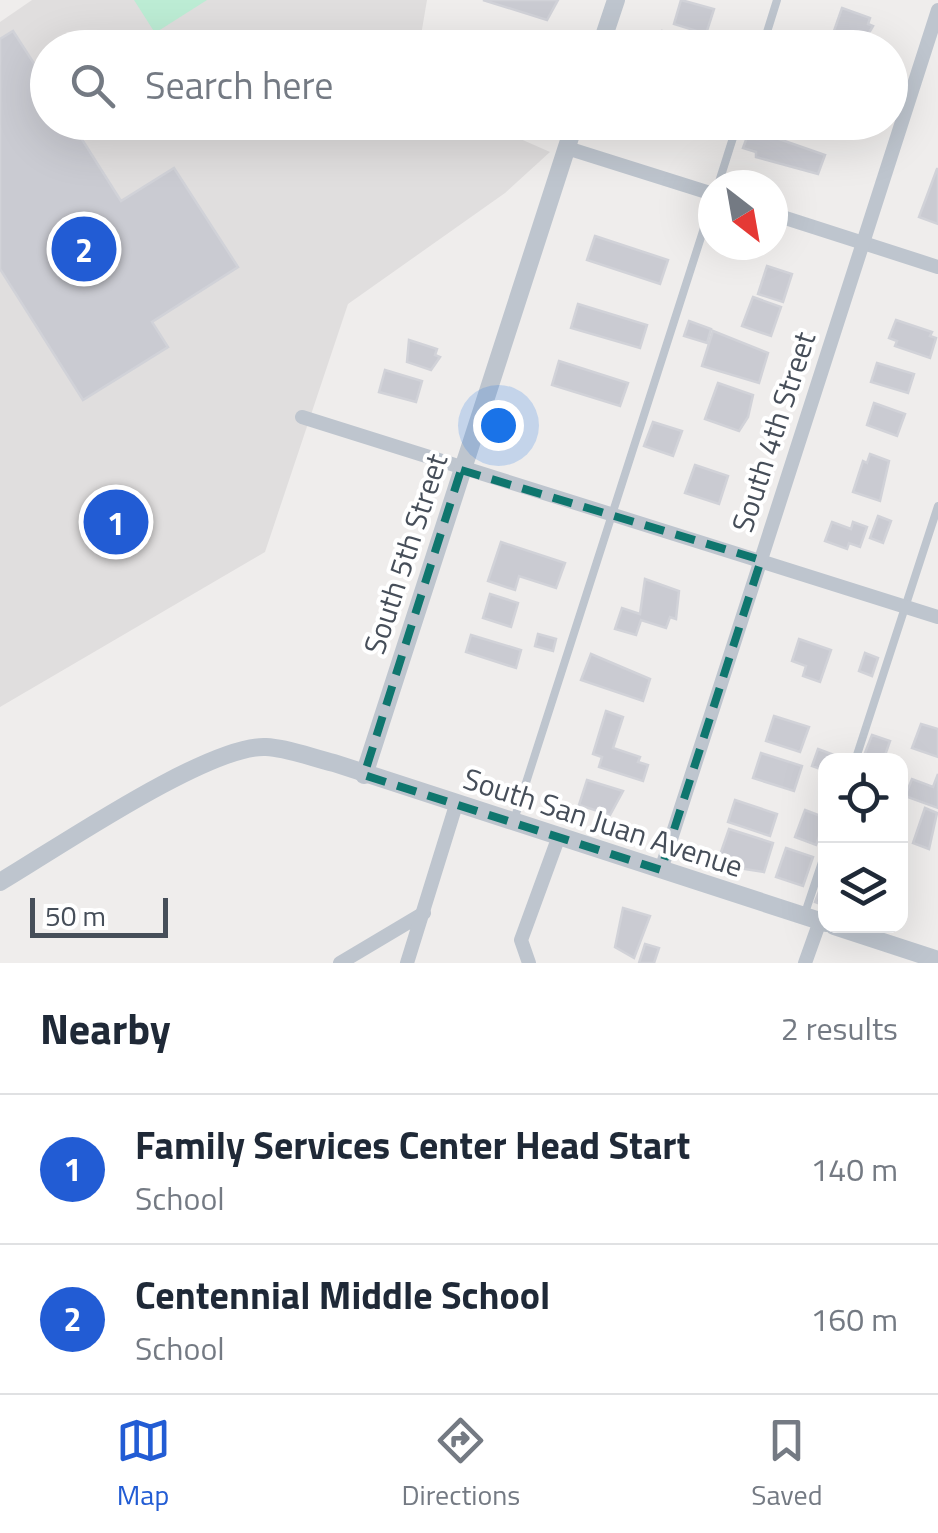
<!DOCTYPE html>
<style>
body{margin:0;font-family:"Titillium Web",sans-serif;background:#f6f6f7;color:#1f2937}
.controls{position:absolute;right:30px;bottom:30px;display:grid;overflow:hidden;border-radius:20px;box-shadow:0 10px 40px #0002}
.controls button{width:90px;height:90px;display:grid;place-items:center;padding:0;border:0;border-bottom:2px solid #e0e1e3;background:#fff;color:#1f2937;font:50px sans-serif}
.compass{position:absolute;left:698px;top:170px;width:90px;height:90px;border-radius:50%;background:#fff;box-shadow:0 10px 40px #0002;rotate:149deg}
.scale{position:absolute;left:30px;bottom:25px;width:138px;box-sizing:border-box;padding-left:10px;border:5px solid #464e59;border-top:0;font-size:28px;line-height:35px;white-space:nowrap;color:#464e59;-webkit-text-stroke:8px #fff;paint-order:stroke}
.you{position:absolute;left:498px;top:425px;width:35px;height:35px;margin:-25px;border:8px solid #fff;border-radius:50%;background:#1a73e8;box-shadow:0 0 0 15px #1a73e833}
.badge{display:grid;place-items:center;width:65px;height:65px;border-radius:50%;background:#225cd4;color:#fff;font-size:32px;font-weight:700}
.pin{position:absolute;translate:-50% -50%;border:5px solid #fff;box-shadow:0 2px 10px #0006}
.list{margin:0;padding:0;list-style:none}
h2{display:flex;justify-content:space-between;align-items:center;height:130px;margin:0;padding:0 40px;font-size:42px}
h2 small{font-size:32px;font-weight:400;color:#747a83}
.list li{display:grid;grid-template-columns:65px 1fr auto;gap:30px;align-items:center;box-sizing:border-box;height:150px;padding:0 40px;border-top:2px solid #e0e1e3}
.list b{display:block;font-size:38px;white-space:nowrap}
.list p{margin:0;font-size:32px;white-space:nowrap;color:#747a83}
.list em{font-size:32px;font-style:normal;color:#747a83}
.icon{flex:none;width:55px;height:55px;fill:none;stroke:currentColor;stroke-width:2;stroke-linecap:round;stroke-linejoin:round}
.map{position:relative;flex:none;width:938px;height:963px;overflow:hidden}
.search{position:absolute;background:#fff;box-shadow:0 10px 40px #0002;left:30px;right:30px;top:30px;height:110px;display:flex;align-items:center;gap:25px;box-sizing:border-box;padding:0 35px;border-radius:55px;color:#747a83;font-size:38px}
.sheet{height:430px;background:#fff}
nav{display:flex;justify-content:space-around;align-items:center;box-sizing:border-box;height:140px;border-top:2px solid #e0e1e3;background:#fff;font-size:28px;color:#747a83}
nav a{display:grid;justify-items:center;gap:5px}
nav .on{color:#225cd4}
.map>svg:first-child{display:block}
.education{fill:#e0dede}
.green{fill:#bcecd4}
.building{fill:#cacbd2;stroke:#d1d2d8;stroke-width:2.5}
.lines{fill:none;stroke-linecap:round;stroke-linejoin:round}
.service{stroke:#bec5ce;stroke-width:8}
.minor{stroke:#bec5ce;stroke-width:14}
.tertiary{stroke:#bec5ce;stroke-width:18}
.marked{fill:none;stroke:#0f766e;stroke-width:8;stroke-dasharray:20 12;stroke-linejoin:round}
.labels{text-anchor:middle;stroke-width:8;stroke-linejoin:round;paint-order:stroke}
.street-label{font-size:30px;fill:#464e59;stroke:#fff}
</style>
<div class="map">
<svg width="938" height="963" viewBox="0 0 938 963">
<rect width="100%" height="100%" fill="#efedec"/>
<polygon class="education" points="32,0 427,0 419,47 48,48 48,122 484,123 550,152 505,193 348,304 265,552 0,707 0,22"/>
<polygon class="green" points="134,0 207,0 155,33"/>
<g class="building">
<polygon points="483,0 558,0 547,20"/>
<polygon points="681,0 714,9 706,34 674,24"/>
<polygon points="842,8 870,18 868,24 873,26 860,48 828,48"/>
<polygon points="13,31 48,85 48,122 71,122 121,201 174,168 238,267 152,322 168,347 83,400 0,269 0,39"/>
<polygon points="662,31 693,40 690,48 657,48"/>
<polygon points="750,129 825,155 818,174 756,157 756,152 743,148"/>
<polygon points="937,169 938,169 938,224 919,217"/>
<polygon points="595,236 668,260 660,284 587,260"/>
<polygon points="767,266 792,274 783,302 758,294"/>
<polygon points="753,297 781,307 771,336 742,326"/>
<polygon points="578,304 647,325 640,348 571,328"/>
<polygon points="896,320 932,332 930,336 936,338 930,358 895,346 897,341 889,338"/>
<polygon points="689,321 711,329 707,343 684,336"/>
<polygon points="713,331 768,353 759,383 702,366"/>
<polygon points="409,340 437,349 435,355 440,357 431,370 407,362"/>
<polygon points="559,361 628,383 620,406 552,385"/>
<polygon points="877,363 914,374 908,393 871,382"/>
<polygon points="385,370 422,381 416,402 379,392"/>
<polygon points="718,383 753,395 748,417 739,431 705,419"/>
<polygon points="874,403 905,414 897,436 867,425"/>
<polygon points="653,422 682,431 673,456 644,446"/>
<polygon points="870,454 889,461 880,501 853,492 863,461 867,463"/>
<polygon points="695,465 728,476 719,504 685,493"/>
<polygon points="878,516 891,521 883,543 870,538"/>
<polygon points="832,522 851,529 853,522 867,527 860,547 849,543 847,549 825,541"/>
<polygon points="501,542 565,563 556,588 519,576 515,590 488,581"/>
<polygon points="645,579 679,591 676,619 670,617 666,628 641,620 636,635 615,629 622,608 640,614"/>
<polygon points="490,594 518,603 511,627 483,618"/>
<polygon points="538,634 556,639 553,651 535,646"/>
<polygon points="471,635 521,650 516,668 466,652"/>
<polygon points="799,639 831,650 820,682 803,676 806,666 792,661"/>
<polygon points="865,653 878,658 872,676 859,671"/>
<polygon points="591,654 650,679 643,701 581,680"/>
<polygon points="606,711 623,717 613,748 640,757 638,762 648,765 643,781 599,767 602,757 593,754"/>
<polygon points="774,716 809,727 800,752 766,741"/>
<polygon points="921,724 938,729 938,757 912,748"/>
<polygon points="872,735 890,741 883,761 863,758"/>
<polygon points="818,749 834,755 832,761 826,761 826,771 812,766"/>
<polygon points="761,753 802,766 794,791 753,778"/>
<polygon points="938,774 938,808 905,796 912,779 933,787"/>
<polygon points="587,780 623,791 610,815 579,805"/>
<polygon points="735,800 777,814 770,836 728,822"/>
<polygon points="925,808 937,813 929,849 913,843"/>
<polygon points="805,810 826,818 816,845 795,837"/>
<polygon points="729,829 773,843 764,872 732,867 735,860 720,855"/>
<polygon points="786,848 813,857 803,886 776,877"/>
<polygon points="826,874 826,906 815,902"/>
<polygon points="623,908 650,916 634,958 615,947"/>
<polygon points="645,944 659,948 654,963 639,963"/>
</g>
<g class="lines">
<g class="service">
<polyline points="762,48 777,0"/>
<polyline points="718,185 738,122"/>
<polyline points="855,761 938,506"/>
<polyline points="514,820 713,200"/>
<polyline points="804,916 826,850"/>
</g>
<g class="minor">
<polyline points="567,148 713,194"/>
<polyline points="773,214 938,267"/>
<polyline points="302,417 938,617"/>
<polyline points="661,870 938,10"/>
<polyline points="340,963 424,913"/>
<polyline points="407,963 456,805"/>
<polyline points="529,963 521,940 559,836"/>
<polyline points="805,963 820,921"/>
</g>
<g class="tertiary">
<polyline points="600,48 616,0"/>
<polyline points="364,775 575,122"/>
<path d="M0 882C56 849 209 744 266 747 289 748 312 758 334 763L826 923"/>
<polyline points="834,926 938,960"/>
</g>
</g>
<path class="marked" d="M461 470 761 560 661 870 364 775Z"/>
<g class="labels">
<g class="street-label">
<text transform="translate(774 432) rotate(-72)" y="10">South 4th Street</text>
<text transform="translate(406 554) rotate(-72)" y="10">South 5th Street</text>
<text transform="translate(603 823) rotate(18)" y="10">South San Juan Avenue</text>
</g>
</g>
</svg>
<div class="controls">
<button><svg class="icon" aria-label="locate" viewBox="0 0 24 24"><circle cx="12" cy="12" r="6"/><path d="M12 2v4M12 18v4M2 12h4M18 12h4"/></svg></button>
<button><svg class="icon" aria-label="layers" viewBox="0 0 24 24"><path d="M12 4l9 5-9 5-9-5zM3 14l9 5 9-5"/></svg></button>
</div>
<svg class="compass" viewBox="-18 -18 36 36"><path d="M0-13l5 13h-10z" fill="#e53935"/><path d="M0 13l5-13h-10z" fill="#747a83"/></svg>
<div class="scale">50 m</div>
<div class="you"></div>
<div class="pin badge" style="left:116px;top:522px">1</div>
<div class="pin badge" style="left:84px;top:249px">2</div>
<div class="search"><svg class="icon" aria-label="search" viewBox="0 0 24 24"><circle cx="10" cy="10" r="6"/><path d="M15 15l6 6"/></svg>Search here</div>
</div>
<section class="sheet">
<h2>Nearby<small>2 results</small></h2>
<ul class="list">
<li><span class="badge">1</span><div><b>Family Services Center Head Start</b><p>School</p></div><em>140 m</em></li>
<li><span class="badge">2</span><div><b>Centennial Middle School</b><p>School</p></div><em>160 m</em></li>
</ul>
</section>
<nav>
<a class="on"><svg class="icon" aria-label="map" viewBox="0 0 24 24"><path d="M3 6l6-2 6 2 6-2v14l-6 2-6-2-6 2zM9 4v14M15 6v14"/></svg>Map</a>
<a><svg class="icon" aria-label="directions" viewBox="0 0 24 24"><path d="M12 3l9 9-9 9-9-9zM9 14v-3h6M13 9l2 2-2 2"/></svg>Directions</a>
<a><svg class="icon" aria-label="saved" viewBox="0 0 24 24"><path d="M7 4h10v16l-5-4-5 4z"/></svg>Saved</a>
</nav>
